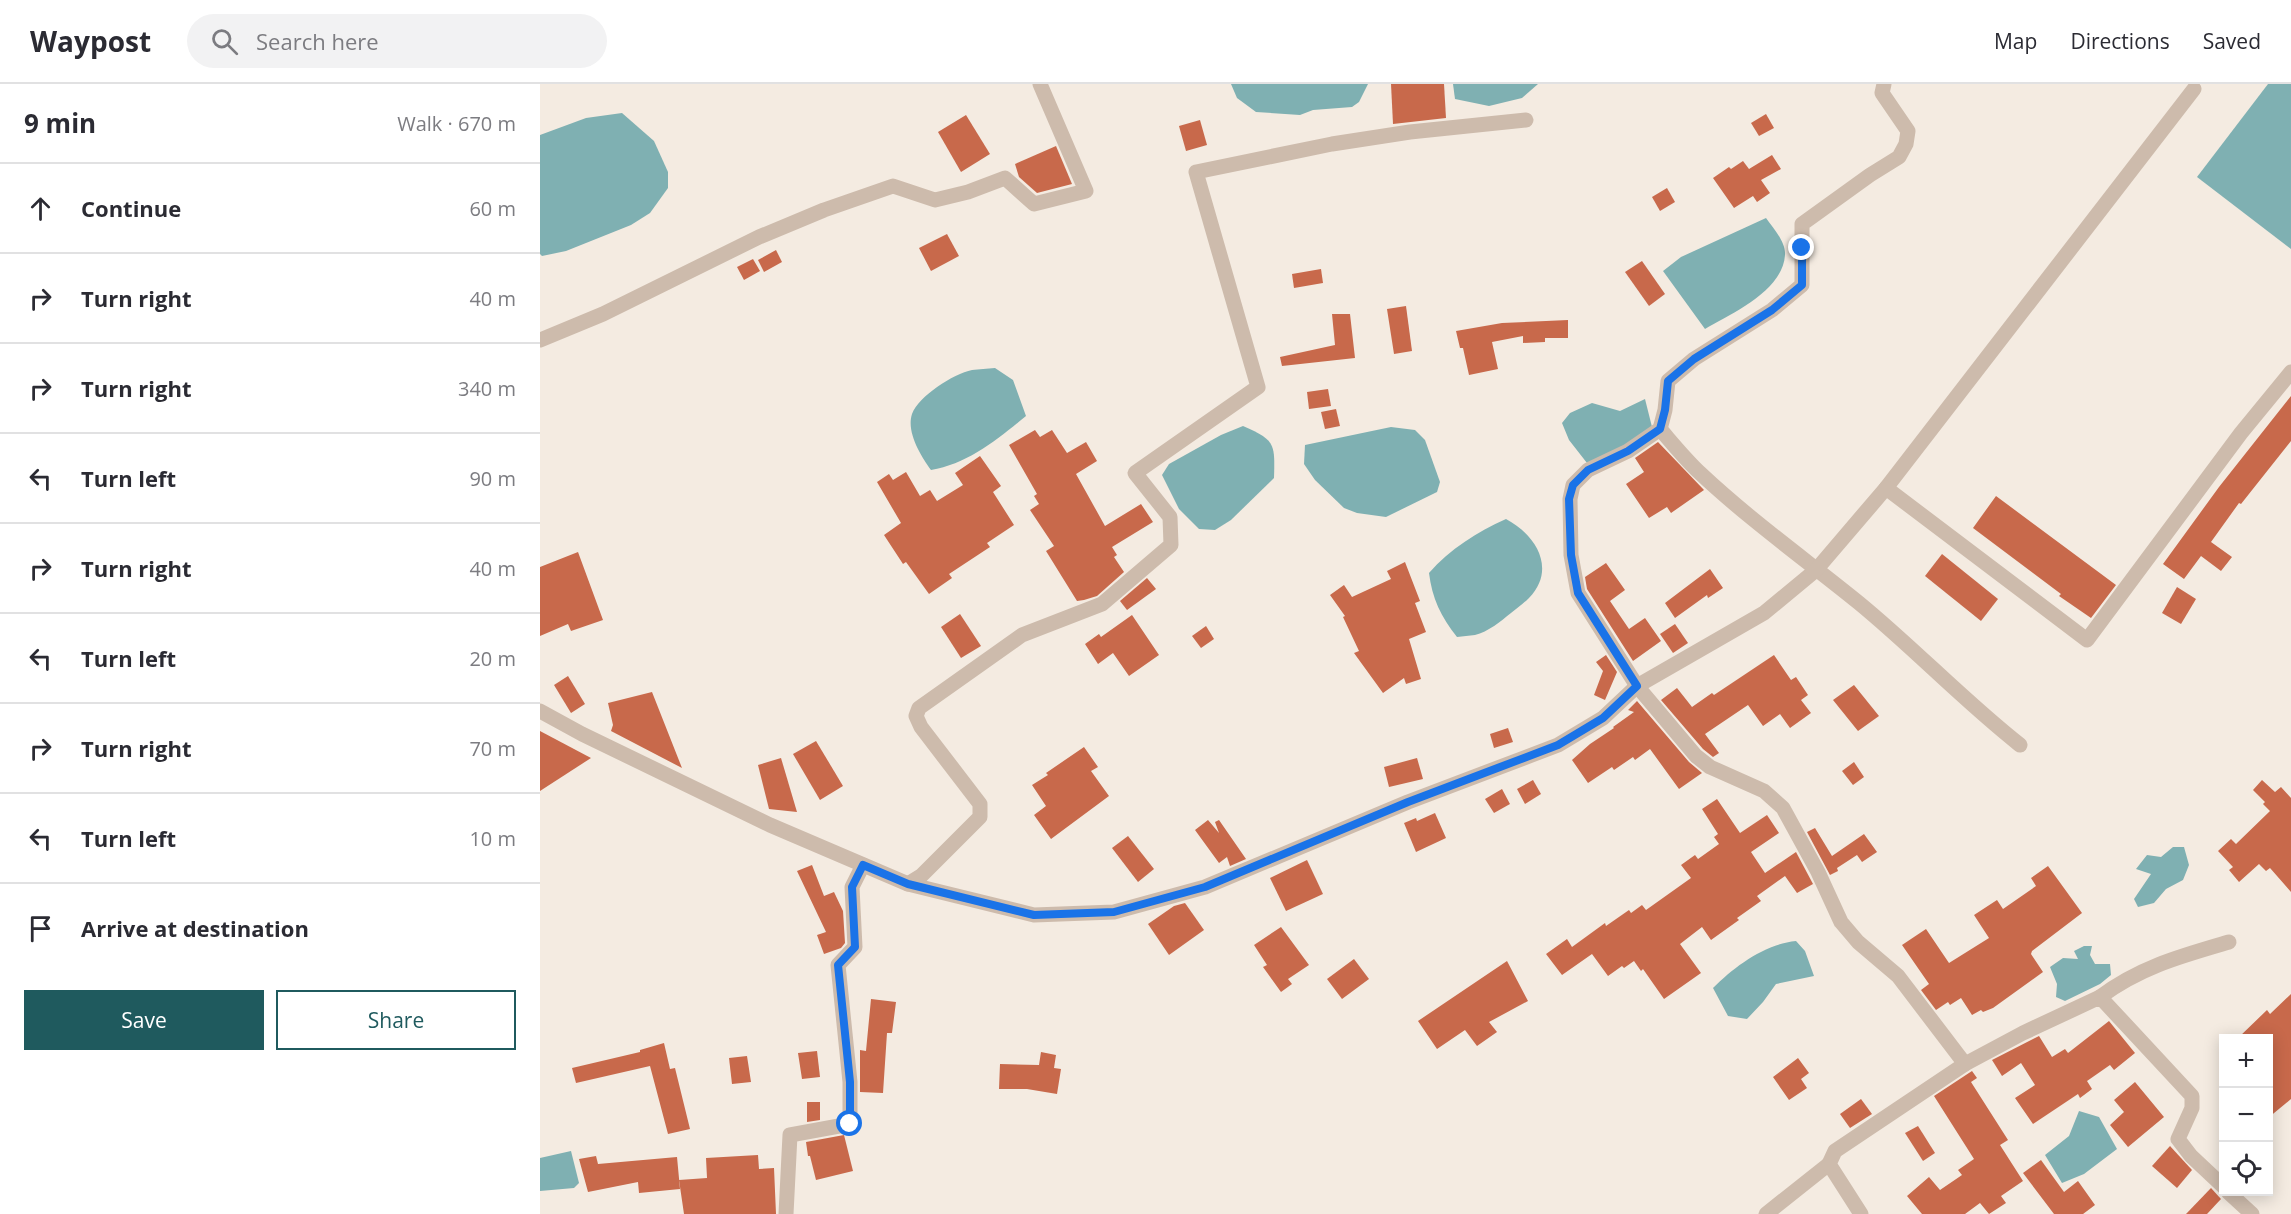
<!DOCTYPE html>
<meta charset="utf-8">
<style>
body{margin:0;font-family:"Open Sans",sans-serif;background:#f2f2f3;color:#2b2b33}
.controls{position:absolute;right:18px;bottom:18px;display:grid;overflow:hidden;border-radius:0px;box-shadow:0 3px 15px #0003}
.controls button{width:54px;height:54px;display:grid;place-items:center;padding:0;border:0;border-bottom:2px solid #e1e1e2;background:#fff;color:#2b2b33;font:30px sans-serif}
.stop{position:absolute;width:18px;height:18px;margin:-14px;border:4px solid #1a73e8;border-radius:50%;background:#fff}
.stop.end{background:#1a73e8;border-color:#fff;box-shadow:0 2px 6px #0008}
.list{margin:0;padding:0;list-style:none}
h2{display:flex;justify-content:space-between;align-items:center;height:78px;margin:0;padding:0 24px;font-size:26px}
h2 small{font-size:20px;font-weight:400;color:#7c7c81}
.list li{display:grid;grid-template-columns:39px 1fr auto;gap:18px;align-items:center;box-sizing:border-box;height:90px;padding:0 24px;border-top:2px solid #e1e1e2}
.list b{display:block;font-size:22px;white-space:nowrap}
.list em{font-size:20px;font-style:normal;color:#7c7c81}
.actions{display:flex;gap:12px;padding:18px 24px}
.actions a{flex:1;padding:14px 0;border:2px solid #1f5a5e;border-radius:0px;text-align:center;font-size:21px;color:#1f5a5e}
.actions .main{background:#1f5a5e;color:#fff}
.icon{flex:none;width:33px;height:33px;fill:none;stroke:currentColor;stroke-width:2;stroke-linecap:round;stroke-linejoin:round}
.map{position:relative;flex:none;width:1751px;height:1130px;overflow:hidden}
header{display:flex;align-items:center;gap:36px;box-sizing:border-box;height:84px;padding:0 30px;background:#fff;border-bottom:2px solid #e1e1e2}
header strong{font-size:28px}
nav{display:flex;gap:33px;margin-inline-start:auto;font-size:21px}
.search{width:420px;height:54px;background:#f2f2f3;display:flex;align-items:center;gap:15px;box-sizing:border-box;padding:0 21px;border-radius:33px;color:#7c7c81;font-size:22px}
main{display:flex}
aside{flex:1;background:#fff}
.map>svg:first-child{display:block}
.water{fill:#7fb0b2}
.building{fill:#c8694b}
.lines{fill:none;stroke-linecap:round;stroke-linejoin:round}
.minor{stroke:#cdbbac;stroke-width:15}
.route{stroke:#1a73e8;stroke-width:8}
</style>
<header>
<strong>Waypost</strong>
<div class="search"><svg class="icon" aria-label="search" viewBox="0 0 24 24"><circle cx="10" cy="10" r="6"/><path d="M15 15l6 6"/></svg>Search here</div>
<nav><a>Map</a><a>Directions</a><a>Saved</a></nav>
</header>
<main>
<aside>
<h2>9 min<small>Walk · 670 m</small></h2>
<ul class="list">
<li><svg class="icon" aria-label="ahead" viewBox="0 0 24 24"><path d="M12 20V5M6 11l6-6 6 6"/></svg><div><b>Continue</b></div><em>60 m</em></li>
<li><svg class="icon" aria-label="right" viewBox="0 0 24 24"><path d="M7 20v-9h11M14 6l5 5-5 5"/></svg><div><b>Turn right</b></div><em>40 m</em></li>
<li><svg class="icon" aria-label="right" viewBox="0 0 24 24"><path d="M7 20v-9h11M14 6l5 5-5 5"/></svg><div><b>Turn right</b></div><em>340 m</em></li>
<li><svg class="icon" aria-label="left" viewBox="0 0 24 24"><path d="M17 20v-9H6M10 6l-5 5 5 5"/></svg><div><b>Turn left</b></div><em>90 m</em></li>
<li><svg class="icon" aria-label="right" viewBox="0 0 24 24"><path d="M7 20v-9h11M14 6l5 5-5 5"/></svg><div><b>Turn right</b></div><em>40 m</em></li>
<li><svg class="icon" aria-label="left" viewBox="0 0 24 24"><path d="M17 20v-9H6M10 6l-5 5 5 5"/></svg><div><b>Turn left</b></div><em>20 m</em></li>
<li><svg class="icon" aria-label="right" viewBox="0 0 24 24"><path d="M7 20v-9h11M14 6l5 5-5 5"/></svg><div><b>Turn right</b></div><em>70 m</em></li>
<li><svg class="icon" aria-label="left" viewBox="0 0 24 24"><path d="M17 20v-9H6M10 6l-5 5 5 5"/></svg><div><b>Turn left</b></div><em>10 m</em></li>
<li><svg class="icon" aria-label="arrive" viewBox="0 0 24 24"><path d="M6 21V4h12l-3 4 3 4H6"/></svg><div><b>Arrive at destination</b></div></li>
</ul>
<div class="actions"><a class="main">Save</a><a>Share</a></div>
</aside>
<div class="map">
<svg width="1751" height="1130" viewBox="0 0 1751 1130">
<rect width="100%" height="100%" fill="#f4ebe1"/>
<g class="water">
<polygon points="691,0 828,0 819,18 812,23 773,26 760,31 716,28 697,14"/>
<polygon points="913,0 998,0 982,14 949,22 915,15"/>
<polygon points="1728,0 1751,0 1751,165 1657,93"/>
<polygon points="82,29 114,57 128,88 128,104 110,129 91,141 26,167 2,172 0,170 0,51 46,34"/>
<path d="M1226 134C1233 144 1246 158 1245 171 1243 207 1191 230 1165 245L1123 187 1141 173Z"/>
<path d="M455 284 473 296 486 332C458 355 428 380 391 386 381 372 366 348 372 330 379 312 413 290 432 286 439 285 447 285 455 284Z"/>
<polygon points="1105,315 1112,343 1089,362 1047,379 1029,356 1022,339 1030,329 1052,319 1080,327"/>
<path d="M703 342C735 356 735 359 734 394L691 436 675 446 659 445 639 425 622 391 629 380 681 351Z"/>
<polygon points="851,343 875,346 885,356 900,398 897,408 846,433 817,429 804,424 775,396 764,380 765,361"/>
<path d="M966 435C996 451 1017 485 989 514 983 520 977 524 971 529 961 537 948 548 935 551 929 552 923 552 917 553 901 533 892 514 889 489 910 465 937 448 966 435Z"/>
<polygon points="1633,763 1644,763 1649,781 1643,796 1626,805 1614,819 1598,823 1594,815 1611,790 1596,785 1607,771 1621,773"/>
<path d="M1256 857 1265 867 1274 892 1236 900 1223 918 1207 935 1188 932 1173 904C1195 882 1225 860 1256 857Z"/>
<polygon points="1544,862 1552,862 1550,871 1555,880 1570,880 1571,891 1560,900 1525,917 1516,913 1517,900 1510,883 1523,874 1538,875 1534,867"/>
<polygon points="1539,1027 1559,1033 1577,1065 1544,1090 1522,1099 1505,1071 1529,1052"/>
<polygon points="31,1067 39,1099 34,1104 0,1107 0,1074"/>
</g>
<g class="building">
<polygon points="851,0 904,0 906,34 853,40"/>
<polygon points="1226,30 1234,44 1219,52 1211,39"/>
<polygon points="426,31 450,70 421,88 398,48"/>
<polygon points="660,36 667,61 646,67 639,42"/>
<polygon points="516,62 532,100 497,109 479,93 475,80"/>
<polygon points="1232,71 1241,85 1221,96 1230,109 1217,118 1213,112 1194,124 1173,94 1189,83 1191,85 1203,77 1209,85"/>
<polygon points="1127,104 1135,118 1120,127 1112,113"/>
<polygon points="407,150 419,172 391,187 379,164"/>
<polygon points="236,166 242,178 224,188 218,176"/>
<polygon points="213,175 220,187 204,196 197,183"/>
<polygon points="1102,177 1125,210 1109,222 1085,188"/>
<polygon points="781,185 783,199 754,204 752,190"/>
<polygon points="866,222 872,267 854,270 847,225"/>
<polygon points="792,230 810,230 815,274 742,282 740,273 795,261"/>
<polygon points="1028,236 1028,254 1005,254 1005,258 983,259 983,252 952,258 958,285 929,291 923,264 920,264 916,247 962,239"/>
<polygon points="788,305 791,322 769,325 767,308"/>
<polygon points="1751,312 1751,357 1701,420 1699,419 1671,458 1692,473 1681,487 1661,472 1644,495 1623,480 1679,403"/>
<polygon points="796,325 800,342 785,345 781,328"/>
<polygon points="495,346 500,353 512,346 527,369 546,358 557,377 536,390 565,442 601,420 613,438 572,463 577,471 574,473 584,488 557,512 544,516 537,517 506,467 514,462 490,426 499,420 494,412 497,410 469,361"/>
<polygon points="1118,358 1164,406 1131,429 1127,423 1109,434 1086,400 1104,388 1095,374"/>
<polygon points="440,372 461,402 453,408 474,441 447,459 450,463 409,490 412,494 389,510 366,478 363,480 344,451 361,439 337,398 349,390 353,396 366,388 380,412 390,406 397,417 423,401 415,389"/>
<polygon points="1456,412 1576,501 1551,534 1519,512 1521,510 1433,444"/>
<polygon points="38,468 63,536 31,547 28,540 0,552 0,483"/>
<polygon points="1402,470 1458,515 1441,537 1385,492"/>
<polygon points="865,478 880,517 875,519 886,548 869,555 881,595 866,600 864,594 843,609 814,569 819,567 803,533 805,532 790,511 804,501 812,513 851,495 847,487"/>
<polygon points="1066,479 1085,506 1070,517 1089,545 1105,534 1121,557 1093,577 1047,505 1045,493"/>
<polygon points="1170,485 1183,504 1168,514 1167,511 1135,534 1125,519"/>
<polygon points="607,494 616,505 587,526 580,517"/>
<polygon points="1637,503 1656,515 1641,540 1622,529"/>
<polygon points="420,530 441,562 421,574 401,543"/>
<polygon points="592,531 619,571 589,592 573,569 558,580 545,560 559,550 561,553"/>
<polygon points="1135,540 1148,559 1133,569 1120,550"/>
<polygon points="666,542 674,555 661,564 652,552"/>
<polygon points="1066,571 1077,588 1065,616 1054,611 1063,587 1056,578"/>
<polygon points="1234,571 1251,596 1256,593 1268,611 1261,616 1271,629 1250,644 1240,630 1223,642 1208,621 1165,650 1179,669 1173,673 1163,665 1121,616 1137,604 1152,623 1172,609 1174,611"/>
<polygon points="28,592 45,620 31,629 14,601"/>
<polygon points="1314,601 1339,632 1318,647 1293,616"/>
<polygon points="112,608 142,684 71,647 73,641 68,619"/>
<polygon points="1097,617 1149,678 1162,689 1139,705 1110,665 1095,676 1093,673 1074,686 1072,683 1048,699 1032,676 1050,660 1074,644 1073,643 1094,628 1088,626"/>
<polygon points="968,644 973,658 954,664 950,650"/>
<polygon points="0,647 51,674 0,707"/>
<polygon points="276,657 303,702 280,716 253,670"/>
<polygon points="544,663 558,683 551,687 569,712 511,755 494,731 506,722 492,701 508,691 506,689"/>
<polygon points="241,674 257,728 229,725 218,681"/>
<polygon points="877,674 883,695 849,703 844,683"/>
<polygon points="1314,678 1324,693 1313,701 1302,687"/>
<polygon points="993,696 1001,710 985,720 977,705"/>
<polygon points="1722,696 1735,708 1741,703 1751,714 1751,808 1730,784 1726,787 1719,780 1699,798 1689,786 1693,783 1678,767 1691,755 1696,760 1730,727 1723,720 1725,718 1713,706"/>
<polygon points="962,705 970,720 954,729 945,715"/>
<polygon points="1177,715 1200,749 1227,731 1239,749 1211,768 1225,789 1256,768 1273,800 1257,809 1245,792 1217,812 1221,817 1197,834 1199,836 1171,856 1162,843 1140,860 1161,889 1124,915 1103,885 1101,887 1094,877 1084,884 1082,882 1068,892 1052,870 1022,891 1006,870 1027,855 1032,863 1065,839 1066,842 1089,826 1091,829 1102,821 1106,826 1151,794 1141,781 1155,771 1158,775 1179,760 1174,753 1178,750 1162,725"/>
<polygon points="895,729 906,754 876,768 864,739 876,734 877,737"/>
<polygon points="668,736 679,749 675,738 679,736 706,775 690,782 687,773 679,779 655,746"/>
<polygon points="1275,744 1292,772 1324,750 1337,768 1322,778 1317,771 1297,784 1298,787 1290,791 1267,748"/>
<polygon points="588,752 614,785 598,798 572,764"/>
<polygon points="767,776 783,810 746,827 730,794"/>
<polygon points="272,781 284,812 294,808 303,827 305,859 301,864 284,870 277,851 286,848 257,787"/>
<polygon points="1508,782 1542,829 1492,867 1491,870 1503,888 1453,924 1443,928 1441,926 1432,931 1421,914 1410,921 1408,918 1396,926 1381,906 1389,900 1362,861 1386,845 1409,879 1449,854 1434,831 1457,816 1463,825 1496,802 1491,794"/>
<polygon points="645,819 664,846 629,871 608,840 634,822"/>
<polygon points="741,843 769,881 748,895 752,900 741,908 723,883 727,881 714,861"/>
<polygon points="814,875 829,895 802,915 787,895"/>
<polygon points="967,877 988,917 949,938 957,948 937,962 925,946 897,965 878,937"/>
<polygon points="1751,910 1751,1015 1728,1034 1728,954 1698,954 1727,926 1730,930"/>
<polygon points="331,915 356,918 352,949 347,949 343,1009 320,1008 320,966 326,967"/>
<polygon points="1569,937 1595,969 1574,986 1570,981 1547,997 1552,1005 1540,1014 1538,1010 1493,1040 1475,1014 1495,1001 1481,979 1462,992 1452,976 1499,952 1512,973 1525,965 1528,969"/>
<polygon points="124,959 130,985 135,984 150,1045 128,1050 110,982 36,999 32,984 100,968 100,966"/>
<polygon points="277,967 280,993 262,995 258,969"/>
<polygon points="501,968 516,971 514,984 521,985 517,1010 487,1005 459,1005 460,980 499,981"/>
<polygon points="207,972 211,998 192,1000 189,974"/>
<polygon points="1258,974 1269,989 1261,995 1267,1004 1249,1016 1233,993"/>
<polygon points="1432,987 1437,994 1431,998 1468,1056 1460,1061 1483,1097 1461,1112 1466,1119 1449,1130 1440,1119 1425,1130 1382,1130 1367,1112 1389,1093 1400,1106 1422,1091 1418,1086 1434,1075 1394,1012"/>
<polygon points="1595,998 1624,1033 1588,1063 1570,1041 1584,1028 1574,1016"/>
<polygon points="1321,1015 1332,1030 1310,1044 1300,1030"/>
<polygon points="267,1018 280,1018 280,1036 267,1038"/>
<polygon points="1378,1042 1395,1069 1383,1077 1365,1049"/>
<polygon points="304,1051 313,1087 276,1096 270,1072 268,1072 266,1058"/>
<polygon points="1630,1062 1652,1086 1637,1104 1612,1082"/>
<polygon points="218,1071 219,1085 234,1084 236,1130 144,1130 139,1096 167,1094 166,1074"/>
<polygon points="56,1072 58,1080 137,1073 140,1105 99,1109 98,1098 48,1108 39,1075"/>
<polygon points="1501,1076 1524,1108 1538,1097 1555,1121 1543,1130 1514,1130 1483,1089"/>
<polygon points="1671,1104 1681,1115 1667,1130 1646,1130"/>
</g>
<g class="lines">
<g class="minor">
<polyline points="1344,0 1342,9 1368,47 1366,60 1359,73 1330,91 1262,140 1262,201 1232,226 1154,275 1128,297 1125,326 1120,345 1088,367 1048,386 1033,401 1030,415 1031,471 1038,509 1097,602 1156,672 1170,683 1224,707 1243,724 1278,788 1301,838 1318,858 1358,892 1425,980"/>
<polyline points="0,256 63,230 219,153 284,126 353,102 395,116 428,108 465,94 494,120 546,107 500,0"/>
<path d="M1120 345C1133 360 1146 376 1160 389 1210 436 1266 476 1319 519 1375 565 1424 617 1480 661"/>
<polyline points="1346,404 1654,5"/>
<polyline points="0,627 42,650 230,741 368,800 494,831 574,828 665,803 868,718 1018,661 1063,634 1097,602 1224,529 1276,486 1346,404 1547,556 1701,349 1751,288"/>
<polyline points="368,800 381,792 440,733 440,720 381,643 376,632 379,624 482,551 562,520 631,461 630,433 595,389 718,303 656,88 792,60 870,48 986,36"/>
<path d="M1560 913C1600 883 1641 872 1689 858"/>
<polyline points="1688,1108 1712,1130"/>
<polyline points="246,1130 250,1051 310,1040 310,998 298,881 315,863 312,803 323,781"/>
<polyline points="1226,1130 1289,1080"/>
<polyline points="1321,1130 1289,1080 1295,1067 1425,980 1483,949 1560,913 1652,1012 1652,1024 1638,1055 1651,1072 1684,1103"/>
</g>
</g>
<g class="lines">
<polyline class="route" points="310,1040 310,998 298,881 315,863 312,803 323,781 368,800 494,831 574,828 665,803 868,718 1018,661 1063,634 1097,602 1038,509 1031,471 1029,415 1033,401 1048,386 1088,367 1120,345 1125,326 1128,297 1154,275 1232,226 1262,201 1262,164"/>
</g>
</svg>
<div class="controls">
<button>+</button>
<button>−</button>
<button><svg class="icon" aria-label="locate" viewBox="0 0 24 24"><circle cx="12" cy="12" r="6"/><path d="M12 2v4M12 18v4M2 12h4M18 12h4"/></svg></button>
</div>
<div class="stop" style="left:310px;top:1040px"></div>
<div class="stop end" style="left:1262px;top:164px"></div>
</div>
</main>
